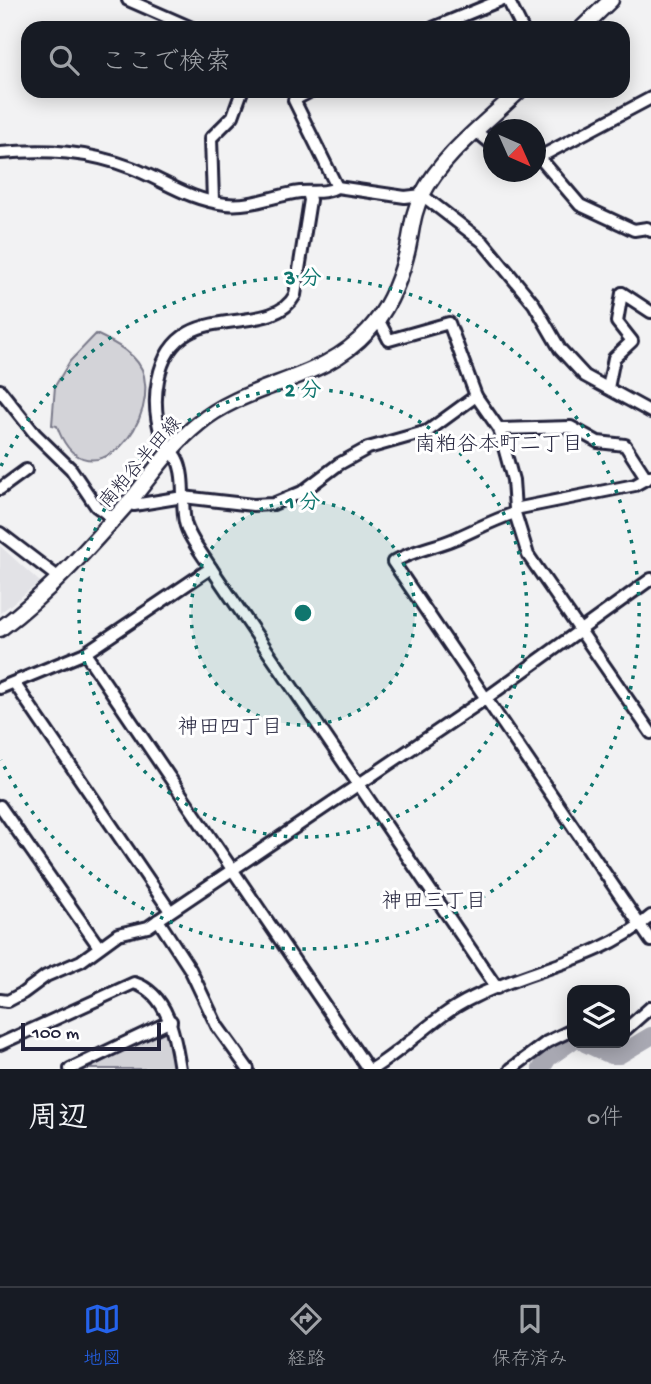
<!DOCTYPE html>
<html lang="ja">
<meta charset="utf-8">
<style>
body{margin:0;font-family:"Gochi Hand","Klee One",sans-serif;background:#20242c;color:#f1f3f6}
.controls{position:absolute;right:21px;bottom:21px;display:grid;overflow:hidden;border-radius:14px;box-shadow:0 4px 18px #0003}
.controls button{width:63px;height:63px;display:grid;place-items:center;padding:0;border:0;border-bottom:2px solid #363941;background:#171b24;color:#f1f3f6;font:35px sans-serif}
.compass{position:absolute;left:483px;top:119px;width:63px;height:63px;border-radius:50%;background:#171b24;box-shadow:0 4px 18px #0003;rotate:135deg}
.scale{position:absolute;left:21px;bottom:18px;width:140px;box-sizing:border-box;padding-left:7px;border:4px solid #22223b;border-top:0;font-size:19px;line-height:24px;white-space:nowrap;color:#22223b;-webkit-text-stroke:5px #fff;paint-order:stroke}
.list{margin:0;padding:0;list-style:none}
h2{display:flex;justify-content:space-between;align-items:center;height:91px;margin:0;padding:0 28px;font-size:30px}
h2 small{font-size:23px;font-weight:400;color:#9ea1a6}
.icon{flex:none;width:38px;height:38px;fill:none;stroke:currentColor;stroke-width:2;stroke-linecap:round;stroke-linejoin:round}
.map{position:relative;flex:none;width:651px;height:1069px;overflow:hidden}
.search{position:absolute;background:#171b24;box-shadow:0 4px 18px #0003;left:21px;right:21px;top:21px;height:77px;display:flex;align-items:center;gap:18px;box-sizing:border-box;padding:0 24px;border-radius:21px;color:#9ea1a6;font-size:26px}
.sheet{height:217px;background:#171b24}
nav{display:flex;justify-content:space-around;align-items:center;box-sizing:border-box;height:98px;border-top:2px solid #363941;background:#171b24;font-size:19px;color:#9ea1a6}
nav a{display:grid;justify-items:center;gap:4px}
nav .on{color:#2563eb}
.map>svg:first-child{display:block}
.built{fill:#e2e2e6}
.green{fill:#d3d3d8;stroke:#7a7a8a;stroke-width:2}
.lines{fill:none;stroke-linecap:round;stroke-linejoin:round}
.river{stroke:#a8a8b2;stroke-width:18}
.minor-casing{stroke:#22223b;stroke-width:16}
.major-casing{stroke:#22223b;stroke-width:19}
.minor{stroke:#fff;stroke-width:10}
.major{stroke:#fff;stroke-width:14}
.ring{fill:none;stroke:#0f766e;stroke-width:3.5;stroke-dasharray:3.5 7}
.labels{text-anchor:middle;stroke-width:6;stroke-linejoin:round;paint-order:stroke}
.street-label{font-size:19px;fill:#22223b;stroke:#fff}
.neighbourhood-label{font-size:21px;fill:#22223b;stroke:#fff}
.centre{fill:#0f766e;stroke:#fff;stroke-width:3.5}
.ring-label{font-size:21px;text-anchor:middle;font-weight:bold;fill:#0f766e;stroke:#fff;stroke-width:6;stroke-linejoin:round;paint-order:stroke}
</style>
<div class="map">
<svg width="651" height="1069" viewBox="0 0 651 1069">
<rect width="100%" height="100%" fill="#f2f2f3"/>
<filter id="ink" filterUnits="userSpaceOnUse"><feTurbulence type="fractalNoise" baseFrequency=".0143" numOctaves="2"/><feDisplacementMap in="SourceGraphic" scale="14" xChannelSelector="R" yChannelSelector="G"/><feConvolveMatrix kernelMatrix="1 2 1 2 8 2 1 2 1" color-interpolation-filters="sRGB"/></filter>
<g filter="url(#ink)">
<polygon class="built" points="0,546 40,582 0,613"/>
<g class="green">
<path d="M96 334C113 342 140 355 144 376 156 435 82 501 57 426L52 425 55 386 70 361Z"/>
<polygon points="162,1029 169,1029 175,1069 88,1069"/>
</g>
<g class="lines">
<g class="river">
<polyline points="585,1043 611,1055 619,1055 651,1036"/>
<polyline points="541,1069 548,1058 572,1041"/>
</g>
<g class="minor-casing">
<g id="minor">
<polyline points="128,0 192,28"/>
<polyline points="508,0 522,28"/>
<polyline points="433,28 501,0"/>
<polyline points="311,91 294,100 337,187"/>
<polyline points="477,132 494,146"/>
<path d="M0 153C46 149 88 151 132 168 165 181 189 200 226 204 252 207 275 195 300 192 313 191 325 194 337 187L405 197 422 195 483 242 534 304 560 349 585 376 651 412"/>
<polyline points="539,157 580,205 634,230 647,228 651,231"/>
<polyline points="536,159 651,98"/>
<path d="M308 192 310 200 295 295C269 343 175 292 158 380 154 400 155 417 162 437 165 445 173 451 177 459 186 476 181 503 185 522 188 537 203 555 211 568L497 988"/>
<polyline points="213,201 211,138 233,116 242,91"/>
<polyline points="378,319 389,340 449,323 476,396 499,429 571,427 598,442 625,445 647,479"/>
<polyline points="608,388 614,358 632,341 617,322 622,293 651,312"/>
<polyline points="0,390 35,434 71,469 96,506 114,519"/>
<polyline points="499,429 513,480 515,509"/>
<path d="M651 476 635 485 515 509V513C493 520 475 530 454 539 433 548 416 549 393 562L651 941"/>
<polyline points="0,489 26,470"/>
<polyline points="128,502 134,505 183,497 253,505 273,504 302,492 339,464 368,448 428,431 476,396"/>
<polyline points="515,513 528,555 651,733"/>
<polyline points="0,533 59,578"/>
<polyline points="85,653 368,1069"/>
<polyline points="15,684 170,911"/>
<polyline points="0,688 85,653 211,568"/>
<polyline points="0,806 99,947"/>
<polyline points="158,920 190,969 217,1026 248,1069"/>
<polyline points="0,1000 8,1001 23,993 46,976 81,961 118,934 148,927 158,920 485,699 651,579"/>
<polyline points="625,1030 651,1007"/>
<path d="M0 1044 134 983C169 994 175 1038 180 1069"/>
<polyline points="70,1069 171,1021"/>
<path d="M372 1069C407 1048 434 1016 472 998 531 968 599 961 651 916"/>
<polyline points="511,1069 547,1042 572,1030"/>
</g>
</g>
<g class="major-casing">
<g id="major">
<polyline points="582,28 611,0"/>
<path d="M0 629C52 590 93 543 135 495 155 470 173 444 198 424 249 381 322 383 368 331 387 311 399 283 406 256 412 236 411 215 422 195 443 154 486 123 519 91"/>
</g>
</g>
<use href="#minor" class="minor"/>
<use href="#major" class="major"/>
</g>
</g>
<circle cx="303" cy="613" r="112" fill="#0f766e" fill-opacity=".12"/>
<g class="ring">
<circle cx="303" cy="613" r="112"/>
<circle cx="303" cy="613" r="224"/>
<path d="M1 466A336 336 0 1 1 1 760"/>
</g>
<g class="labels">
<g class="street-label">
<text transform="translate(139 461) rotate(-49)" y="7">南粕谷半田線</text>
</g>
<g class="neighbourhood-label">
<text x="499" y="450">南粕谷本町二丁目</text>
<text x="230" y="733">神田四丁目</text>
<text x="434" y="907">神田三丁目</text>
</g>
</g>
<circle cx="303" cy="613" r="10" class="centre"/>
<g class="ring-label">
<text x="303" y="284">3 分</text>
<text x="303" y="396">2 分</text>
<text x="303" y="508">1 分</text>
</g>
</svg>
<div class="controls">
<button><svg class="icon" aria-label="layers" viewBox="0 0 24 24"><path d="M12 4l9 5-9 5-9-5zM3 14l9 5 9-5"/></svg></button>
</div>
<svg class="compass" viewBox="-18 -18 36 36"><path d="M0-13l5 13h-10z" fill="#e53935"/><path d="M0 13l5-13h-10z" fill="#9ea1a6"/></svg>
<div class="scale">100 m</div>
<div class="search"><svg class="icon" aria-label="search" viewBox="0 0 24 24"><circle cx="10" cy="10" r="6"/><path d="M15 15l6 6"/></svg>ここで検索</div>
</div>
<section class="sheet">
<h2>周辺<small>0件</small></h2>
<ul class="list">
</ul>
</section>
<nav>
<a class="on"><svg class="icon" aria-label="map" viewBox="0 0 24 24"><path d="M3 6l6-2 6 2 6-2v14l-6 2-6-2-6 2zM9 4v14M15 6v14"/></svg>地図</a>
<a><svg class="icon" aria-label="directions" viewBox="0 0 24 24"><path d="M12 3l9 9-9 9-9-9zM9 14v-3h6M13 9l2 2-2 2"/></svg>経路</a>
<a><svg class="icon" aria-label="saved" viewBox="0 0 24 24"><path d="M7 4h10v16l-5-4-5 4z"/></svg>保存済み</a>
</nav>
